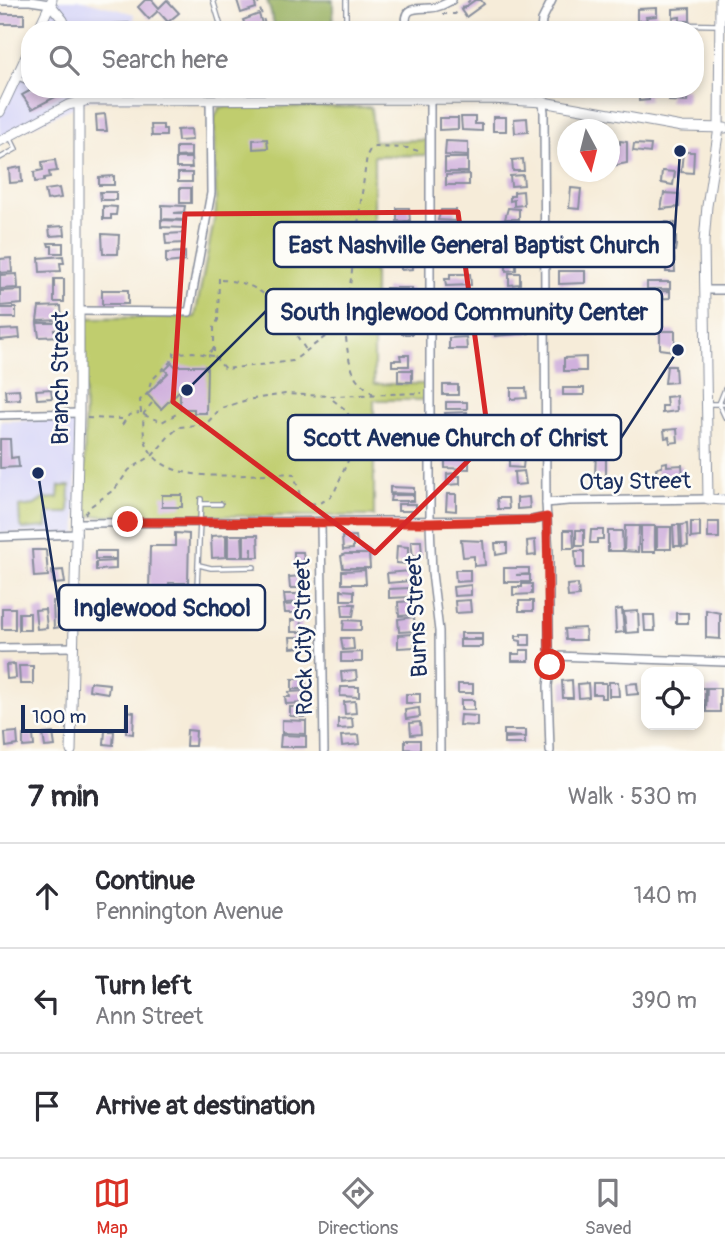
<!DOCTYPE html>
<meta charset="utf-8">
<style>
body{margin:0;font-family:Pangolin,sans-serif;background:#f7f7f7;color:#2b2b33}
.controls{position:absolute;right:21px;bottom:21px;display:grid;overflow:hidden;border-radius:14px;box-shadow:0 4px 10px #0003}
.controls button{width:63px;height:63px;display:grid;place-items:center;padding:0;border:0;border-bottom:2px solid #e1e1e2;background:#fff;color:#2b2b33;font:35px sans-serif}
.compass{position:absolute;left:557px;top:119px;width:63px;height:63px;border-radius:50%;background:#fff;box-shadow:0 4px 10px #0003;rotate:173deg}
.scale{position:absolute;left:21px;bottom:18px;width:107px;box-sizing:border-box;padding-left:7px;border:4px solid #1b2f5e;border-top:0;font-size:19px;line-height:24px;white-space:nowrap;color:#1b2f5e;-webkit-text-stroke:5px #fdfcf7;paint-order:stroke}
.stop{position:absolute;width:21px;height:21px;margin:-16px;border:5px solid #d93025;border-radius:50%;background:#fff}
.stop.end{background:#d93025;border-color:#fff;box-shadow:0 2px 7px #0008}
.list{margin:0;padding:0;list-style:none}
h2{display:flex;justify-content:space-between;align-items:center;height:91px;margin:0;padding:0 28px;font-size:30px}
h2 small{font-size:23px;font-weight:400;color:#7c7c81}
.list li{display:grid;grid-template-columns:46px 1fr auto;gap:21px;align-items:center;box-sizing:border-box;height:105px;padding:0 28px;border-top:2px solid #e1e1e2}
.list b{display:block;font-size:26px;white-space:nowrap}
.list p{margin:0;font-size:23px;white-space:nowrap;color:#7c7c81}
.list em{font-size:23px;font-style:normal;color:#7c7c81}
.icon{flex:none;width:38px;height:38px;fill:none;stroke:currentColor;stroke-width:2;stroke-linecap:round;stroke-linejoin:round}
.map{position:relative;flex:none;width:725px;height:751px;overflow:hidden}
.search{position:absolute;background:#fff;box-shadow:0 4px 10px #0003;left:21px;right:21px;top:21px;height:77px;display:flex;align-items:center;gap:18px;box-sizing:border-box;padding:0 24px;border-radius:28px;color:#7c7c81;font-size:26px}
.sheet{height:406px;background:#fff}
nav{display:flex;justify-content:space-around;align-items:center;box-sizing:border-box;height:98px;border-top:2px solid #e1e1e2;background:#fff;font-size:19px;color:#7c7c81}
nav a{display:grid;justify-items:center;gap:4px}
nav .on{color:#d93025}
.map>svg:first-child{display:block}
.built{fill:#d8d7f8}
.green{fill:#c0cd6e;stroke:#6e7e66;stroke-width:2}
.forest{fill:#98b061;stroke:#5a7060;stroke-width:2}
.building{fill:#d0b1dd}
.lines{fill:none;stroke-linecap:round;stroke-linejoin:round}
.service-casing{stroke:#888e9c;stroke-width:6}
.minor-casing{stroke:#888e9c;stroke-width:10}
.tertiary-casing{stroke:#888e9c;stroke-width:11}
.path{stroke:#888e9c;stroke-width:2;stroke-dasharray:5 5;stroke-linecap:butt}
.service{stroke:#fff;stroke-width:3.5}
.minor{stroke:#fff;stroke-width:7}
.tertiary{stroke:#fff;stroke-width:9}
.route{stroke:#d93025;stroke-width:9}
.marked{fill:none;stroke:#d62828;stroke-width:5;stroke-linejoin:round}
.labels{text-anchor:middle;stroke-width:5;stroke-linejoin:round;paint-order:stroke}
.street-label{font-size:23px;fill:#1b2f5e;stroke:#fdfcf7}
.leader{fill:none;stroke:#1b2f5e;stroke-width:2.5}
.callout-dot{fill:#1b2f5e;stroke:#fdfcf7;stroke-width:2.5}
.callout{fill:#fdfcf7;stroke:#1b2f5e;stroke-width:2.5}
.callout-label{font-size:24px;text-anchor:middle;font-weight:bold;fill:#1b2f5e}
</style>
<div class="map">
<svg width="725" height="751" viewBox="0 0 725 751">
<rect width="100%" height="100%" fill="#fdfcf7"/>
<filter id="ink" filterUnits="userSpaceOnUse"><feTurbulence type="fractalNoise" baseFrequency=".0143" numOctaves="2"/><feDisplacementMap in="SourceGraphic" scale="14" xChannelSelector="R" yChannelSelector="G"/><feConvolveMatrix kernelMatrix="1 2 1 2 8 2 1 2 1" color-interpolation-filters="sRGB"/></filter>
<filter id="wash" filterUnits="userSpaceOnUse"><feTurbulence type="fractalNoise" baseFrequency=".00686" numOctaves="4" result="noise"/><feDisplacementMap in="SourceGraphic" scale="28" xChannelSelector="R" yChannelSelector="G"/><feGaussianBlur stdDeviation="1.57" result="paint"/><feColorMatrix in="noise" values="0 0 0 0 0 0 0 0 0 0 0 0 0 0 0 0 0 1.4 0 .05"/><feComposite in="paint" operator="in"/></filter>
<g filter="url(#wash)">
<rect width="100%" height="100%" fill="#f6ecd9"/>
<g class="built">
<polygon points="52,0 83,0 134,14 135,30 38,30"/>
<polygon points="30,48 30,89 139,89 139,100 89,100 0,141 0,112"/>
<polygon points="71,420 75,423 77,534 0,533 0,421"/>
</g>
<g class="green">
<polygon points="220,107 371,107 374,141 426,140 426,155 374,156 374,384 426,384 426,400 374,400 374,516 86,516 84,512 85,318 195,317 216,210 214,118"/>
<polygon points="59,486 70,486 69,513 48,513 47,527 23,529 20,524 19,507 35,505 42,499 58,498"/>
</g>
<polygon class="forest" points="267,0 333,0 333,30 276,30"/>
<g id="blocks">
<g class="building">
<polygon points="145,0 152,0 159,8 167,0 179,13 168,22 158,11 149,19 138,7"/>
<polygon points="237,0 254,0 256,8 241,13"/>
<polygon points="475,0 481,0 484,4 466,17 461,10"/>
<polygon points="657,8 657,16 646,17 647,20 637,21 637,9"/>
<polygon points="690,8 690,21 680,21 680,17 673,18 673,9"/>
<rect x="0" y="14" width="24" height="10"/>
<polygon points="259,14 264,30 247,30 243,20"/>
<polygon points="33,89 61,89 63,93 32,109 22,95"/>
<polygon points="639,89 653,89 653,94 649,94 649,100 639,101"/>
<polygon points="670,89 688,89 687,102 669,101"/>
<polygon points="105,114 107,131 97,131 96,115"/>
<polygon points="461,117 475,117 475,124 482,124 482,131 462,130"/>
<rect x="493" y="117" width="13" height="14"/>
<polygon points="439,118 458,118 458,129 439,130"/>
<polygon points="527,118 528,132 515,133 514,119"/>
<polygon points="151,125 163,125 163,129 166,129 166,136 152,136"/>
<polygon points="191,129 192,140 178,141 177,130"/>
<polygon points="267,139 268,148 253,149 253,140"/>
<polygon points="446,141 468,142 468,156 445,155"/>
<polygon points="620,141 627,142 627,163 612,166 613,144 620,144"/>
<polygon points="634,144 651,145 650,153 633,151"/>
<polygon points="176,147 191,147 191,156 176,157"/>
<polygon points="683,152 694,152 693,173 681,172"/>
<polygon points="176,158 191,158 192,168 176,168"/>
<rect x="445" y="158" width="23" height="14"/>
<polygon points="523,159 524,171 513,171 512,160"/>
<polygon points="55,160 57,171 49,172 50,177 44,178 44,181 35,182 34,172 43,170 42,162"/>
<polygon points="21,167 22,182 10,183 9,169"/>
<polygon points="662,171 675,172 673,185 661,183"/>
<rect x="178" y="173" width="14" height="9"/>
<polygon points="469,174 469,185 446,185 446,175"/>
<polygon points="523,175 524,185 511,186 510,176"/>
<polygon points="114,176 114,185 99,185 99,177"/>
<polygon points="59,188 61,198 47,200 45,190"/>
<rect x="180" y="188" width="11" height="15"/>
<polygon points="571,188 581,189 579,209 569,208"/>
<polygon points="523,191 524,205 514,206 514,200 510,201 510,196 514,196 514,192"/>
<polygon points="100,192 116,192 116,200 101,200"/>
<polygon points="664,193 679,194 679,207 661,209"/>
<polygon points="162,205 185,206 184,212 174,213 185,213 185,220 162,219"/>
<polygon points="103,206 117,207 116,215 111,215 111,219 103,219"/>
<polygon points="397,208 409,208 410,221 397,221"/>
<polygon points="508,208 519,209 519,219 505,219"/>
<polygon points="441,210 456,210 455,221 438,220"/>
<polygon points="161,220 184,221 184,228 161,227"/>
<polygon points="664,222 675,223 674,234 663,233"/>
<polygon points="64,226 65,235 50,236 49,227"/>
<polygon points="183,233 184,243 166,244 165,234"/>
<polygon points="102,234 119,235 118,254 103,254"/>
<polygon points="652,237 676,237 676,244 651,243"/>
<polygon points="48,243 63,243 63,253 52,253 52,246 49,246"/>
<polygon points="652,245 676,245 675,251 652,251"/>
<polygon points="411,246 413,269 401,270 400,247"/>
<polygon points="185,252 185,261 166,263 166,253"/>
<polygon points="666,255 674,255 675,272 666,272"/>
<polygon points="63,256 64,263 60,263 61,271 40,272 39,258"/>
<polygon points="506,256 516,256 516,270 506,271"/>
<polygon points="11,258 12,272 0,273 0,259"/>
<polygon points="559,271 585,271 585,283 559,284"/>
<polygon points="509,273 520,273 520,284 509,285"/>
<polygon points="17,274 18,288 0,289 0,275"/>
<polygon points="450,274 470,274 471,285 446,286 445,279 450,279"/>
<rect x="54" y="279" width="10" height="23"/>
<rect x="647" y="282" width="23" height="7"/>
<polygon points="386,288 412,288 412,294 386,293"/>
<polygon points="22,290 22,304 0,306 0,291"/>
<rect x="102" y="290" width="26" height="14"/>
<polygon points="670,291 670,298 648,299 647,292"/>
<polygon points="61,306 62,320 37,321 39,307"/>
<rect x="0" y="308" width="16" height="10"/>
<polygon points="398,322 412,322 412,334 402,334 402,330 398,330"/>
<polygon points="529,322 529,333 495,336 495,323"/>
<polygon points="37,323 62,323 62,329 53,330 62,330 62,336 39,337"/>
<polygon points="19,329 20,338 0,340 0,330"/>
<polygon points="660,331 675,331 675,351 660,349"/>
<polygon points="466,337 467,349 449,349 449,338"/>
<polygon points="400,355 409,355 409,366 392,366 392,360 401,360"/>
<polygon points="586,357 586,371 564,371 564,358"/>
<polygon points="172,363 175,366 207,366 206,413 194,413 194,409 180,409 180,390 161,409 147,394 168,373 165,370"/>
<polygon points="667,366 675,366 676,382 665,383"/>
<rect x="398" y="370" width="14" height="12"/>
<rect x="443" y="385" width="15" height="10"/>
<polygon points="511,388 526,388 527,398 511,399"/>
<rect x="563" y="388" width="21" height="7"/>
<polygon points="19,389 20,399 6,400 5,390"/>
<polygon points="51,389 52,398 37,399 36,390"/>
<polygon points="676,396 677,411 662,413 662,406 667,406 666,397"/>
<rect x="446" y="402" width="21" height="7"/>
<polygon points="467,412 467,419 446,420 445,413"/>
<polygon points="677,429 678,442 670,443 669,437 665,438 664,430"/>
<polygon points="0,439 10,439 11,458 18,457 19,467 0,468"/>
<polygon points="445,454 469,454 469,469 445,468"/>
<polygon points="596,454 606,454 606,476 595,476"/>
<polygon points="509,458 524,458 523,468 509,467"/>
<polygon points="667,462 667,466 682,465 683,476 657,478 656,468 662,467 662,463"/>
<polygon points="524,471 526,484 515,485 514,472"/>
<polygon points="456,473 456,476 460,476 460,484 447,485 447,474"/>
<polygon points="390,487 414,488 414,494 390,493"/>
<polygon points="447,494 456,494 456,511 446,510"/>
<rect x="162" y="495" width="20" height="12"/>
<polygon points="391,495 414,495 414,501 390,501"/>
<polygon points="529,497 530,508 517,509 517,498"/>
<polygon points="497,498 508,498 509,509 498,509"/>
<rect x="398" y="504" width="18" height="7"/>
<polygon points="691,522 700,522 700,537 691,538"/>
<rect x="708" y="522" width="11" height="16"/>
<polygon points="687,524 688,546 682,547 681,525"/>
<polygon points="673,525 679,525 680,546 674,546"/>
<polygon points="625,526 639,526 638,552 624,551"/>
<rect x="641" y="526" width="14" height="26"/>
<rect x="657" y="527" width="14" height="22"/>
<polygon points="564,530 573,530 574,548 564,548"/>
<rect x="576" y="530" width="8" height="16"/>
<polygon points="591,530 603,530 603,539 597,539 597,543 590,543"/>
<polygon points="608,531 622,531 623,551 608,551"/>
<polygon points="175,533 189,534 188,583 169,583 169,593 149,592 150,546 175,546"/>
<polygon points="226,535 226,557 212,558 211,536"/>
<polygon points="228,535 242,535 243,557 228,557"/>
<polygon points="244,535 258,535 259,557 252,557 252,547 251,557 244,557"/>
<polygon points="356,536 357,544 353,544 353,549 343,550 342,537"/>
<polygon points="461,540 483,541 485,565 474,566 474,556 463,557"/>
<polygon points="535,540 536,555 528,556 527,541"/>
<polygon points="411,541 421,541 422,557 413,557"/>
<polygon points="495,543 507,543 507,553 496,555"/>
<polygon points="397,546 408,547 408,564 396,563"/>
<polygon points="32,550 46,550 48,576 34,577"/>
<rect x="95" y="551" width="21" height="8"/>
<polygon points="575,551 584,551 584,568 576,568"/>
<polygon points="294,552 303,552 305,567 294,567"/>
<polygon points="345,554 369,554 370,568 343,568 341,556"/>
<polygon points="116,561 116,569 96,570 96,562"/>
<polygon points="504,568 529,568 529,574 516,575 530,575 530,582 504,582"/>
<polygon points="63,570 65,583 54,584 52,571"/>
<polygon points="365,570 366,584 342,584 342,571"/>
<polygon points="455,570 470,570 470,581 456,582"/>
<polygon points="410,571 410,581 388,583 387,573"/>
<polygon points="302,576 302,588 290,588 289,577"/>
<polygon points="522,584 532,584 532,594 513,595 513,587 522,587"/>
<polygon points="578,584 579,596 568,597 567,585"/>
<polygon points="471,585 471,595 454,596 453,587"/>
<polygon points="410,588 411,597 389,598 389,589"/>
<polygon points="341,590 354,591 354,600 341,600"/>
<polygon points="284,594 300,594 301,602 285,603"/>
<polygon points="60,600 61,627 54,628 53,601"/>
<polygon points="470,600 471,612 456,613 455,601"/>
<polygon points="413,601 414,615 399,616 398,602"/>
<rect x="519" y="601" width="14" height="10"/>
<polygon points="301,604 301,613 285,613 284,605"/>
<polygon points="342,604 355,604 353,616 343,616"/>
<rect x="2" y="608" width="13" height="21"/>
<polygon points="45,609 47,628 37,629 35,610"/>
<polygon points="622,609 624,632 616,633 615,610"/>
<polygon points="706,610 720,613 720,639 706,638"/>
<polygon points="638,611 639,632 626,633 624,612"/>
<rect x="19" y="613" width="11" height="17"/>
<rect x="676" y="613" width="12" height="10"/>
<polygon points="644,615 654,615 655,631 645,631"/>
<polygon points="295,616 301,616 302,632 291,632 291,620 295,620"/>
<polygon points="414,617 415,631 399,632 398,619"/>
<polygon points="344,620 361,621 361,630 343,630"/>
<polygon points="585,628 586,640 566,640 565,629"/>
<rect x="461" y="633" width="21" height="6"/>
<polygon points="414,634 415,647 398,648 398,635"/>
<polygon points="521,634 530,634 530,645 521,645 521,641 516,640 516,636 521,636"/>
<polygon points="290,637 304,637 304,647 291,648"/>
<polygon points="341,638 353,638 354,649 343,650"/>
<rect x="460" y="640" width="22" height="7"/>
<polygon points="520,650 529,650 529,661 512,661 512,654 520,654"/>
<polygon points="362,652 362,662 341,662 341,653"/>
<polygon points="15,664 16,678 7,679 6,665"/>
<polygon points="19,666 33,666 33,684 20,684"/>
<polygon points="356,671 357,680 342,682 341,672"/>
<rect x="292" y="679" width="14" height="10"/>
<polygon points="572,680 573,698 563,698 562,681"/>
<polygon points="90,682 109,684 108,693 89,690"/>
<polygon points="609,682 618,682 619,696 609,696"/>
<polygon points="588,683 589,697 579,698 578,684"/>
<polygon points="593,683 606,683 606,698 601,698 601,694 593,694"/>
<polygon points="637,683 638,694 627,695 626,684"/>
<rect x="458" y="684" width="15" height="9"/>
<polygon points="341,687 359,687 359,697 340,696"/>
<rect x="699" y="688" width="6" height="21"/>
<polygon points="707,688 720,688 720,712 706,712"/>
<polygon points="305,691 306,703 286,704 285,697 290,697 289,692"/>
<rect x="406" y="694" width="14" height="9"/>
<rect x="461" y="700" width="13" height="10"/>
<polygon points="355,701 356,713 345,714 344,702"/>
<polygon points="290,707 305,707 305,717 290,716"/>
<polygon points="419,708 420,717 406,719 405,710"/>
<polygon points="127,711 134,712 133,734 126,733"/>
<polygon points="460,715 477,716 477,726 459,725"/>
<polygon points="352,718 353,728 338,729 338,719"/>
<polygon points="282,720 306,721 306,734 282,733"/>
<polygon points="420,722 421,734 411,735 410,723"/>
<polygon points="187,730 196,731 195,746 186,746"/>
<polygon points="504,730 526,730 526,737 504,736"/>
<polygon points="105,731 114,731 113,745 104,744"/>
<polygon points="17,732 18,745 6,747 5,733"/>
<polygon points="53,733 55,746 45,747 43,734"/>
<polygon points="23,735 33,735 34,746 23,747"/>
<polygon points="281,735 306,736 306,747 280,747"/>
<polygon points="359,735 360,744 342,746 341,736"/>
<polygon points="525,737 525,744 504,744 504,738"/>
<polygon points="405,740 420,740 420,750 405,749"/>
</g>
</g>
</g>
<g filter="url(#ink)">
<use href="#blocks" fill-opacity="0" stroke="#888e9c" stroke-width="2"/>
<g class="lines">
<g class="service-casing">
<g id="service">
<polyline points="213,0 222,30"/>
<polyline points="346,0 346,30"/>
<polyline points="664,24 717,25"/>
<polyline points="86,30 92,27 128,25"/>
<polyline points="18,78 28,82 30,78"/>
<polyline points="224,97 226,89"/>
<polyline points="392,98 393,89"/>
<polyline points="0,158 16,149 11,139"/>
<polyline points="725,389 719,404 725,417"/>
<polyline points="708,404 725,404"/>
<polyline points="201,504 221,504"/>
<polyline points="199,565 211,568 254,567"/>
<polyline points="75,605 196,609 201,499"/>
</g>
</g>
<g class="minor-casing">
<g id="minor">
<polyline points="0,1 30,1 50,4"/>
<path d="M407 30C403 7 412 9 430 8 438 8 445 4 452 0"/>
<polyline points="541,30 542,20 552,0"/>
<polyline points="541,89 544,112 546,503 549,554 549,649 552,654 548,686 550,751"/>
<polyline points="430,100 430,523 432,573 439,631 440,751"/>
<polyline points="705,290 725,290"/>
<polyline points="80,311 189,312 211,193 210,100"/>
<polyline points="0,415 79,413"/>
<polyline points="546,503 568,501 708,499"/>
<polyline points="321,522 324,751"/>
<polyline points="78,523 532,520 547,517"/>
<polyline points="0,537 77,534"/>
<polyline points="0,648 73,647"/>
<polyline points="552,654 556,656 725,662"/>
</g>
</g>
<g class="tertiary-casing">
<g id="tertiary">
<polyline points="720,0 719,128 707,206 704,242 708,499 725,500"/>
<polyline points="50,4 63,20 67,30"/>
<polyline points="38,30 52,0"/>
<polyline points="0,112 30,48"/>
<polyline points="0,141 68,105 89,100 491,99 543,102 682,127 725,128"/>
<polyline points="71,751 79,413 79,89"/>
</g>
</g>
<g class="path">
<polyline points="257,0 267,30"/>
<polyline points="442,14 455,14 470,0"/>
<polyline points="219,278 218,320 214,327 214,356 225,369 293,361 330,333 346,331"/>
<path d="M221 280C270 282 282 314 306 350"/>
<polyline points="213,356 207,355 214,348"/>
<path d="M373 394C367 388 357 382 354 374 344 352 343 308 350 286L367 155 371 148 375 147 408 148 422 152"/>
<path d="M152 403 144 413C133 499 244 470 294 474L301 499 305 503C318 505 326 502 334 493L359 435 346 410 329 397"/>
<polyline points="141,413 140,400 147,394 151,381 174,358 174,353 193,352 207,355"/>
<polyline points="144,415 162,422 180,412"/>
<polyline points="87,418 123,419"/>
<polyline points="122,425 129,415 139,413"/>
<polyline points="85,514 91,506 115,489 129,470 153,455 169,436 179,427 206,424 221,408 247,400 285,394 329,396 422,393"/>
</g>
<use href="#service" class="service"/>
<use href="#minor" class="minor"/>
<use href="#tertiary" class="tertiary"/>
</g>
</g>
<g class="lines" filter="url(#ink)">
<polyline class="route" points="128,522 430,523 533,520 547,517 549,649 552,654 550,665"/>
</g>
<path class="marked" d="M458 212 489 440 375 553 173 402 185 214Z"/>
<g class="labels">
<g class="street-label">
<text transform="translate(60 378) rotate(-90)" y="8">Branch Street</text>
<text transform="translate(635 481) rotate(-1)" y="8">Otay Street</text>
<text transform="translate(416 616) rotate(-93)" y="8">Burns Street</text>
<text transform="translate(303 637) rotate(-91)" y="8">Rock City Street</text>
</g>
</g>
<path class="leader" d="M680 151L674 244M187 390L266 311M678 350L621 438M38 473L59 607"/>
<g class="callout-dot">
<circle cx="680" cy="151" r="7"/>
<circle cx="187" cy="390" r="7"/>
<circle cx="678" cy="350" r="7"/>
<circle cx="38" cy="473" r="7"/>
</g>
<g class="callout">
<rect x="274" y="222" width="400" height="45" rx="7"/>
<rect x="266" y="289" width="396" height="45" rx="7"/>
<rect x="288" y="415" width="333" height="45" rx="7"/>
<rect x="59" y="585" width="206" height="45" rx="7"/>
</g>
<g class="callout-label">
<text x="474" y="253">East Nashville General Baptist Church</text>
<text x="464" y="320">South Inglewood Community Center</text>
<text x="455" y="446">Scott Avenue Church of Christ</text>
<text x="162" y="616">Inglewood School</text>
</g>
</svg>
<div class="controls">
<button><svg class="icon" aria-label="locate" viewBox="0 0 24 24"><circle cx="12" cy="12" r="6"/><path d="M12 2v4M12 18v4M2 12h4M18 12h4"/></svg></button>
</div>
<svg class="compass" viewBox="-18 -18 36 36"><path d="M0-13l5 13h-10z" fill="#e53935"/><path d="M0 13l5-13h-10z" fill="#7c7c81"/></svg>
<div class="scale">100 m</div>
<div class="stop" style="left:550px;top:665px"></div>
<div class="stop end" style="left:128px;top:522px"></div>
<div class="search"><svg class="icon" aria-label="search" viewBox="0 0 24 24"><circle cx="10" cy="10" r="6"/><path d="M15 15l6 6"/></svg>Search here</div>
</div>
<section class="sheet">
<h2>7 min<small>Walk · 530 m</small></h2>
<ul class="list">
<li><svg class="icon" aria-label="ahead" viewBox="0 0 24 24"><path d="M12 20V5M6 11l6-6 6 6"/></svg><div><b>Continue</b><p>Pennington Avenue</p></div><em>140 m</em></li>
<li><svg class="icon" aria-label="left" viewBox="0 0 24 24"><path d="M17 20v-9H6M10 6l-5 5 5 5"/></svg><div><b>Turn left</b><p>Ann Street</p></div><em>390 m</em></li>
<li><svg class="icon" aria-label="arrive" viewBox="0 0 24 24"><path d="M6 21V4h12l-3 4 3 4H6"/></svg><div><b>Arrive at destination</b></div></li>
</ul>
</section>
<nav>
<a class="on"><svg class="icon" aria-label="map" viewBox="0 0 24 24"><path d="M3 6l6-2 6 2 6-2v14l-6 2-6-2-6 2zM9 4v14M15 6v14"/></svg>Map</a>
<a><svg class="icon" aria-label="directions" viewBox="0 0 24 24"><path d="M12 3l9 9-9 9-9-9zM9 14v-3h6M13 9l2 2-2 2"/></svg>Directions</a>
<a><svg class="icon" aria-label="saved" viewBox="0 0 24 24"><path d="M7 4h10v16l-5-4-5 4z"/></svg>Saved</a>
</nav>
